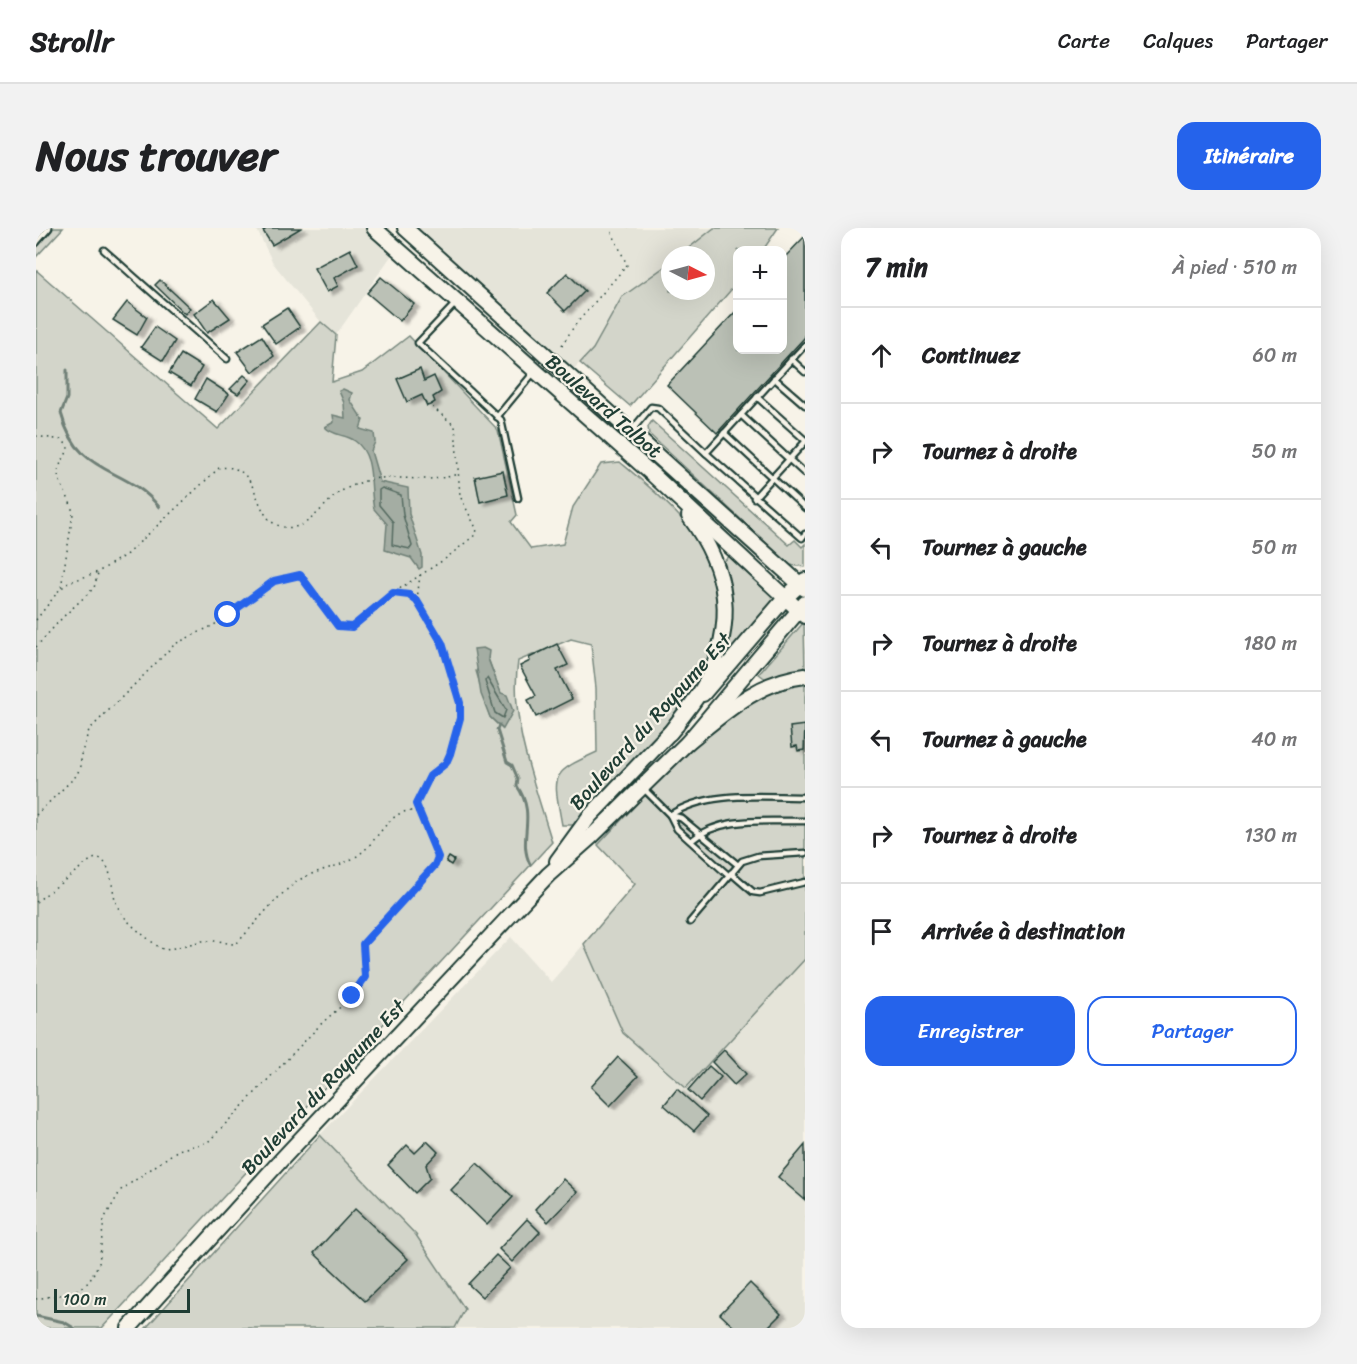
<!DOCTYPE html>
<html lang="fr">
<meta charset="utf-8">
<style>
body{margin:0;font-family:Sriracha,sans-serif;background:#f2f2f2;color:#202124}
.controls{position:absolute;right:18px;top:18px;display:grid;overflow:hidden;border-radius:12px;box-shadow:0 6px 24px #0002}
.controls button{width:54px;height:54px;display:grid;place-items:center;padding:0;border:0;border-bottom:2px solid #e0e0e0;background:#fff;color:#202124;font:30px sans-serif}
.compass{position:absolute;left:625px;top:18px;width:54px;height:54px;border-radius:50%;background:#fff;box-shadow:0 6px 24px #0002;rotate:96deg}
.scale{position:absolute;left:18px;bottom:15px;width:136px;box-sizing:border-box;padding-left:6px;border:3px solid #1f3d34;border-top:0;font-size:16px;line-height:21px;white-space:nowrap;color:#1f3d34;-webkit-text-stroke:4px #f7f3e8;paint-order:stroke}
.stop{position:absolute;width:18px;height:18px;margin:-14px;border:4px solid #2563eb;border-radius:50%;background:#fff}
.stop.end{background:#2563eb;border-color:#fff;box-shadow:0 2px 6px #0008}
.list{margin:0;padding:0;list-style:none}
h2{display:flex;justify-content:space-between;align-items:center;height:78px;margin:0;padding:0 24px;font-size:26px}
h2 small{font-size:20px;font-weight:400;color:#757577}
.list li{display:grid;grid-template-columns:39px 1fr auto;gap:18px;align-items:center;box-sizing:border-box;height:96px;padding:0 24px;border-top:2px solid #e0e0e0}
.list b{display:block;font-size:22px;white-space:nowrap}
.list em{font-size:20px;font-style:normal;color:#757577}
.actions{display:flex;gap:12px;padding:18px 24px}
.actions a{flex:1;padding:14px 0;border:2px solid #2563eb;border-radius:18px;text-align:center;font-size:21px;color:#2563eb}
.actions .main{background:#2563eb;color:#fff}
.icon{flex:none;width:33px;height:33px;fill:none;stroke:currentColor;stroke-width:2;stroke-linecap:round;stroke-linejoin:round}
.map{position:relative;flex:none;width:769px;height:1100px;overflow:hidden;border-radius:18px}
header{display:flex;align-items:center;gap:36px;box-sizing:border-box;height:84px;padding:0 30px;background:#fff;border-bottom:2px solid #e0e0e0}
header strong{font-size:28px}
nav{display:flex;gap:33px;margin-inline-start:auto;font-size:21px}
.intro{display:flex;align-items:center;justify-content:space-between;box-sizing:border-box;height:144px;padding:0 36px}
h1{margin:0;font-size:42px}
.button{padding:15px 27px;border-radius:18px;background:#2563eb;color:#fff;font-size:21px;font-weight:700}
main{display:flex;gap:36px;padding:0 36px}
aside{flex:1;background:#fff;border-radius:18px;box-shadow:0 6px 24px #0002}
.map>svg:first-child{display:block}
.built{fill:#e5e4d9}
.green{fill:#d3d5ca;stroke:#79897f;stroke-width:1.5;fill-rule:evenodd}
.water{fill:#a4ada3;stroke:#6f8077;stroke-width:1.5}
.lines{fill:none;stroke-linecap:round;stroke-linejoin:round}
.shore{stroke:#546a60;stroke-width:1.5}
.stream{stroke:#6f8077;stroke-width:3}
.building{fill:#bbc1b6;stroke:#1f3d34;stroke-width:1.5;filter:url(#shadow)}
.service-casing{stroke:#1f3d34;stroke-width:9}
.primary-casing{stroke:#1f3d34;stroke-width:18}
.trunk-casing{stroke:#1f3d34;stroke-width:18}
.path{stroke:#1f3d34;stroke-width:1.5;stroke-dasharray:1.5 4.5;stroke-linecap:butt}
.service{stroke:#f7f3e8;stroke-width:4.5}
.primary{stroke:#f7f3e8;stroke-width:14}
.trunk{stroke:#f7f3e8;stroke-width:14}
.route{stroke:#2563eb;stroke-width:8}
.labels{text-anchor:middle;stroke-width:4.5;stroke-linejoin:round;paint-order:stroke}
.street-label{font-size:20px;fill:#1f3d34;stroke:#f7f3e8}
</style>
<header>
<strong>Strollr</strong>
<nav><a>Carte</a><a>Calques</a><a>Partager</a></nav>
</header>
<div class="intro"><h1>Nous trouver</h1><a class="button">Itinéraire</a></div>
<main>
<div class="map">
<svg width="769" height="1100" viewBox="0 0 769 1100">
<defs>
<filter id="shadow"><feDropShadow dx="5.5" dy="3" stdDeviation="1.5" flood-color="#0004"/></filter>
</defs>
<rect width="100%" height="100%" fill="#f7f3e8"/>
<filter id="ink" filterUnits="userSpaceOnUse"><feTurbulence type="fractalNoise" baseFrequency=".0167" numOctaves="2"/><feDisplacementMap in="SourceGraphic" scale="12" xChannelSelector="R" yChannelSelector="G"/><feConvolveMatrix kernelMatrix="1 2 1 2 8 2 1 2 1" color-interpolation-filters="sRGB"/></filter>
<g filter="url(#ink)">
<g class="built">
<polygon points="220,0 338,0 360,21 300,107 285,94 237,35"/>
<polygon points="369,0 678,0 644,27 634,27 634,35 586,69 557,121 533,146"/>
<polygon points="475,709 515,754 548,716 587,805 649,860 769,731 769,1100 419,1100 429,1081 380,1007 284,907"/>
</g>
<g class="green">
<polygon points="0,0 27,0 0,29"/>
<polygon points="678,0 742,0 727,22 702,22 701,55 594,178 544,135 557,121 586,69 634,35 634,63 670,63 670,27 644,27"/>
<path d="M0 42 182 201 285 94 300 107 296 154 326 144 373 108 462 202 481 287 475 294 495 321 527 316 537 279 565 236 584 234C610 256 638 279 659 307 679 335 690 376 682 410 666 476 585 549 540 597H526C517 546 513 546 561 524L560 460 555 416 535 411 482 433C473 494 499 556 516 614L66 1100H0ZM452 430 465 466 466 501 454 489 440 443Z"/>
<polygon points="616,193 753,317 759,312 766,319 769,316 769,339 754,337 613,206 612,199"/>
<path d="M695 327 746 374 696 428 689 423C700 393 697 364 686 335Z"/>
<polygon points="768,394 769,444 731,452 723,446"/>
<polygon points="769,454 769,731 650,860 587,805 548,716 599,656 562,617 640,534 679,500 721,469 750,455"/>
<polygon points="284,907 380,1007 429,1081 419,1100 110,1100"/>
</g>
<g class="water">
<path d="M307 161 316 165 314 172 327 192 324 201 338 205 339 214 335 223 344 254 372 260 373 286 386 327V339L383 341 375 330 349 322 351 296 338 281C333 260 340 228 319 213 310 206 297 208 289 199L298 194 297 187 309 190 308 175 303 163Z"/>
<polygon points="447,420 453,423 452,431 465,465 471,467 477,483 467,501 454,489 445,466 438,421"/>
</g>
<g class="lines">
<g class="shore">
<polygon points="346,260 365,267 367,287 376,318 374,321 356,317 357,294 343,277 343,262"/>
<polygon points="451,450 470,482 467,490 459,485 449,453"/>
</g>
<g class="stream">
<path d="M31 142V170L25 185C42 250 90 237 123 279"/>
<path d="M463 497 461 502 471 534 476 537 482 551 481 558C502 588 481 610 494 636"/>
<polyline points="0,1088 28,1094 38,1100"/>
</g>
</g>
<g class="building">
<polygon points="232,0 265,0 236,17 227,3"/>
<polygon points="769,8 769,109 681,205 631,157 702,81 702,122 746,122 746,32"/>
<polygon points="314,21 322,37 298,50 302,58 291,64 278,40"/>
<polygon points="531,45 549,63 529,83 511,65"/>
<polygon points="345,49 378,76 364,93 331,65"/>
<polygon points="124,52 154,80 149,86 119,57"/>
<polygon points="178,71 194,90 171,105 158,86"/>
<polygon points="91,74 111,89 101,107 77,92"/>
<polygon points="251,80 264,99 240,116 226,96"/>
<polygon points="119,99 139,113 127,133 105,119"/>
<polygon points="226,108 238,128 216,144 201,124"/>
<polygon points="145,126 166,139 155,158 133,145"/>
<polygon points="384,141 388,153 398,148 405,164 397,169 399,174 394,177 391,178 386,167 371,174 361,151"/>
<polygon points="208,147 214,152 202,166 194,161"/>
<polygon points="170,151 193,166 181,184 159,171"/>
<polygon points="467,243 472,267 444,274 439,249"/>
<polygon points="521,416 532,437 521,442 536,471 500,489 492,472 500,468 484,438 494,433 493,430"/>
<polygon points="769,497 768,522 762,523 761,518 756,519 754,499"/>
<polygon points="413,629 418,632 415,637 410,634"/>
<polygon points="688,822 710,846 698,857 676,834"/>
<polygon points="582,829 602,848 574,878 555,859"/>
<polygon points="673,838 685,849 664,873 652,862"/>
<polygon points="641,861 671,888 658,903 628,877"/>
<polygon points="391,913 402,924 390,937 394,950 379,965 352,937 371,917 379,925"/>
<polygon points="769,917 769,972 742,949"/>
<polygon points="441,935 477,969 451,997 415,962"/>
<polygon points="527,951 541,964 512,994 499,981"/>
<polygon points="319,981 372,1031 329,1073 278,1025"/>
<polygon points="491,991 504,1004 476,1034 463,1021"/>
<polygon points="460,1027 474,1040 446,1069 432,1056"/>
<polygon points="714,1055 745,1086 731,1100 699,1100 684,1086"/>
</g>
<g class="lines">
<g class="service-casing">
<g id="service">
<polyline points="0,15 13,0"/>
<polyline points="68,22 191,131"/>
<polyline points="420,75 382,115 465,192 482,270"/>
<polyline points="755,131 769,144"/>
<polyline points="738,150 769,177"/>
<polyline points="721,169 769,212"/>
<polyline points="705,187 769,246"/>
<polyline points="461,189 499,143"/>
<polyline points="596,202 615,179 622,180 670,225 769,117"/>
<polyline points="688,205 769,280"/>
<polyline points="670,225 766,310 769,306"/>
<polyline points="718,270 769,214"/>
<path d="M608 561 634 587C672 562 725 569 769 569"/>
<path d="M655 613C685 587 731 594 769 593"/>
<polyline points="695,645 717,664 724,665 769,654"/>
<polyline points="693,648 641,601 634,587 645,590 702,637"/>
<polyline points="654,694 706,633 722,628 769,625"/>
</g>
</g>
<g class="primary-casing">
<g id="primary">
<polyline points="667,466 750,369 769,352"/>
<polyline points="521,633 553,589 641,497"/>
<polyline points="93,1100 246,931 512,647 555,609 652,514 769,375"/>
</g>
</g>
<g class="trunk-casing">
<g id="trunk">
<polyline points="338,0 616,246 769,388"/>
<polyline points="369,0 769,361"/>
<path d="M634 505C645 489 660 473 669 456 701 395 693 342 653 288"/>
<path d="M652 514C687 486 722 453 769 448"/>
</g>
</g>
<g class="path">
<polyline points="526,117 539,97 591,37 574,0"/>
<path d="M0 208 26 212 32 218C32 228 22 235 22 245 22 255 35 270 37 286L25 360"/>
<path d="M358 365C393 363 418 445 424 473 426 484 424 495 421 506 415 531 411 530 395 547 388 554 385 568 380 576L382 584"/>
<polyline points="381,372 384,347"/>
<path d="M0 392 24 361 34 354 62 344 91 326 183 240C226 233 215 290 244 298 269 306 284 280 301 266 308 261 318 257 326 254 355 243 389 258 421 246"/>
<polyline points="0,419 27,389 58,360 62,345"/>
<polyline points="0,587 40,548 45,538 45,527 53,502 139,416 178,397 238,353 248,348 264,347 302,398 316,399 357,365 409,331 439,307 441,302 424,268 419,198 394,177"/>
<path d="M0 674 56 631 63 630C77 637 75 663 81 677 88 694 110 709 124 720L130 722 166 713H183L195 716 201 715C220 695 237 672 259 655 279 640 305 641 325 625 342 613 356 576 382 584L402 629 399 637 327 716 329 749 316 769 287 794 172 914 142 922 85 962 68 991 63 1035 53 1054 36 1065 0 1071"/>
</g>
<use href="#service" class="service"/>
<use href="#primary" class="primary"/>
<use href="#trunk" class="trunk"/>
</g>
</g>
<g class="lines" filter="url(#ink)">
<polyline class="route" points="192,387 238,353 264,347 302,398 316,399 357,365 373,367 381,373 406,415 424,475 424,490 414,526 410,535 394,548 380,576 402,629 399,637 327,716 329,749 316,768"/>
</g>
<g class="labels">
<g class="street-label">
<text transform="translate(568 178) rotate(41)" y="7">Boulevard Talbot</text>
<text transform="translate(614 493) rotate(-48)" y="7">Boulevard du Royaume Est</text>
<text transform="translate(287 859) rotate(-47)" y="7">Boulevard du Royaume Est</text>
</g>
</g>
</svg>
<div class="controls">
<button>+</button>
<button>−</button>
</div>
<svg class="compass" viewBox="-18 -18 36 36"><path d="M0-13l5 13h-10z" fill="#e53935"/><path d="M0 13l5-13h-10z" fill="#757577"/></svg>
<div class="scale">100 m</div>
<div class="stop" style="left:192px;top:387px"></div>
<div class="stop end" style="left:316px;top:768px"></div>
</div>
<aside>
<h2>7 min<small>À pied · 510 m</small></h2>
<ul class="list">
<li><svg class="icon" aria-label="ahead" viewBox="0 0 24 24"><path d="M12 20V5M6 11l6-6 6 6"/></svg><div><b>Continuez</b></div><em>60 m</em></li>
<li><svg class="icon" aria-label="right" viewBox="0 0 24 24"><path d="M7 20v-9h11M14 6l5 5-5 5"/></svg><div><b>Tournez à droite</b></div><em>50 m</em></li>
<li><svg class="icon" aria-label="left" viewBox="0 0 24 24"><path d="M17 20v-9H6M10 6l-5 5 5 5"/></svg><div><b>Tournez à gauche</b></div><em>50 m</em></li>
<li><svg class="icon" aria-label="right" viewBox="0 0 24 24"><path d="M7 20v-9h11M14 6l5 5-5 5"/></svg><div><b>Tournez à droite</b></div><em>180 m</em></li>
<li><svg class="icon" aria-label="left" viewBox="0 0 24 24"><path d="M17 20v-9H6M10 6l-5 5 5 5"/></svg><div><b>Tournez à gauche</b></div><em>40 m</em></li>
<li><svg class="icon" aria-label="right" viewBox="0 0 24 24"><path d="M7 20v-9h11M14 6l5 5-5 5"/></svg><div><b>Tournez à droite</b></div><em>130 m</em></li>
<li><svg class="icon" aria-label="arrive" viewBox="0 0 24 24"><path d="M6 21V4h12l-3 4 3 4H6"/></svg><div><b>Arrivée à destination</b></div></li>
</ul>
<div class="actions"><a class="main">Enregistrer</a><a>Partager</a></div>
</aside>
</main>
